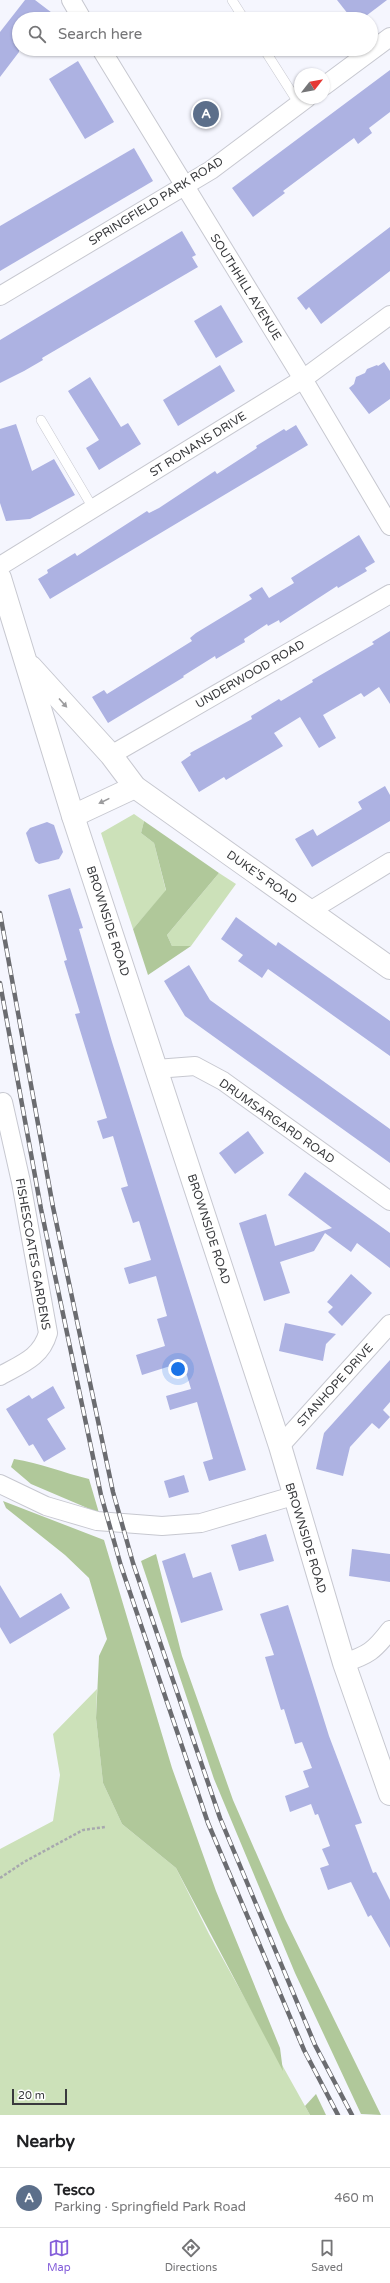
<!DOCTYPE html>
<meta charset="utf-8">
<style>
body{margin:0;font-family:"Varela Round",sans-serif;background:#f6f6f6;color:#202124}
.compass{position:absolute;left:294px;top:68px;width:36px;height:36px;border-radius:50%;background:#fff;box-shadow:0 1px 3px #0004;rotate:59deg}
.scale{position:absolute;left:12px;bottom:10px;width:55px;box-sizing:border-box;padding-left:4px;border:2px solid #393a3d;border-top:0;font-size:11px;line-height:14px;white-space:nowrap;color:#393a3d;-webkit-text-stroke:3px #fff;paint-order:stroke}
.you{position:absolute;left:178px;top:1369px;width:14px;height:14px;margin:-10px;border:3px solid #fff;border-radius:50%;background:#1a73e8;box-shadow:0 0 0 6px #1a73e833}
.badge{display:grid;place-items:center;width:26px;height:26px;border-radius:50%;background:#855fda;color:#fff;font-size:13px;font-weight:700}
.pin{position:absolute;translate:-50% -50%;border:2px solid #fff;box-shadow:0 1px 4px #0006}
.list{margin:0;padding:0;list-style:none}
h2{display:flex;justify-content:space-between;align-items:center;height:52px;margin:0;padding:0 16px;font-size:17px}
h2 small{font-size:13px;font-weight:400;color:#757577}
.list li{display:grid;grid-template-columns:26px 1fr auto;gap:12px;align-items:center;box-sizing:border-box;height:60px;padding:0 16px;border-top:1px solid #e0e0e0}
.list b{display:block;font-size:15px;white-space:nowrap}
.list p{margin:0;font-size:13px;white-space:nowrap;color:#757577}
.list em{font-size:13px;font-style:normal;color:#757577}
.icon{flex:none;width:22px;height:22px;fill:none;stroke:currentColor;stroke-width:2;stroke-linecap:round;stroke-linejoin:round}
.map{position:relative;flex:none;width:390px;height:2115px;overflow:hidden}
.search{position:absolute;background:#fff;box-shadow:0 1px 3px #0004;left:12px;right:12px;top:12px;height:44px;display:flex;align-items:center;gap:10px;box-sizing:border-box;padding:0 14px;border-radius:22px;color:#757577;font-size:15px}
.sheet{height:112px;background:#fff}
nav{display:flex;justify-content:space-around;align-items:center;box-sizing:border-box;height:56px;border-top:1px solid #e0e0e0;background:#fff;font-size:11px;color:#757577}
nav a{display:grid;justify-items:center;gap:2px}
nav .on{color:#855fda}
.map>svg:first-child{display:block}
.green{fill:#cce1b9}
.forest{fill:#b0c89a}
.building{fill:#adb2e2}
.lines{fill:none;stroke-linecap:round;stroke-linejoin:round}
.lane-casing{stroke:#c7c8d0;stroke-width:10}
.street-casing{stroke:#c7c8d0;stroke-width:20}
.secondary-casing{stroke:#c7c8d0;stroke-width:24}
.path{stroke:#a7a8ae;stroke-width:2.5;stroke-dasharray:3 2;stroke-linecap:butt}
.lane{stroke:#fff;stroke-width:9}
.street{stroke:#fff;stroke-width:18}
.secondary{stroke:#fff;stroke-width:22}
.rail-casing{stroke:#6b6c70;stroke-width:4.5}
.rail{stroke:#fff;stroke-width:3;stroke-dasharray:9;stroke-linecap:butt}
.oneway{fill:#9c9c9e}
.labels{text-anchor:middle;stroke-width:4;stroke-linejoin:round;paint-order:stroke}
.street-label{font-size:12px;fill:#393a3d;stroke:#fff}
</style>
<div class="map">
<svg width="390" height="2115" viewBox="0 0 390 2115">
<rect width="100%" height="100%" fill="#f5f6fe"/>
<g class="green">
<polygon points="134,814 144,821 141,833 154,843 166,891 133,929 101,833"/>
<polygon points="219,873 236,884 191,946 172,946 167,935"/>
<polygon points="97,1689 96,1718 103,1783 122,1824 176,1868 209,1934 310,2115 0,2115 0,1849 53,1821 60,1775 53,1734"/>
</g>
<g class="forest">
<polygon points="144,821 219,873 167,935 172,946 191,946 148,975 133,929 166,890 154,843 141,833"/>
<path d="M14 1459C40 1463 64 1473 89 1479L99 1513 31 1484 11 1467Z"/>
<polygon points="3,1501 104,1540 172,1768 216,1891 280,2048 283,2071 176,1868 122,1824 103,1783 96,1718 99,1656 107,1639 89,1578 65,1555 6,1508"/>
<polygon points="156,1554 182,1656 233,1800 285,1919 381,2115 361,2114 295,1973 214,1779 141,1561"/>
<polygon points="316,2094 326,2115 310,2115 305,2106"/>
</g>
<g class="building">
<polygon points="25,0 35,0 60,19 19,19 19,52 0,77 0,32"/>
<polygon points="337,0 387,0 362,19 352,19"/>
<polygon points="78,61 114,122 85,139 49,79"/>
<polygon points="390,70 390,112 369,128 372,133 358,144 354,138 283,191 285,193 253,217 232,188"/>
<polygon points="134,148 153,181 0,271 0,226"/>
<polygon points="390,227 390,271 321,324 309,307 306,310 297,298"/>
<polygon points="182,231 196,255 192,257 198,267 42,358 43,360 24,371 0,383 0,340"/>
<polygon points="221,305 243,342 216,358 194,321"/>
<polygon points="384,362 390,371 390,399 369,414 349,388 354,384 356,377 365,373 367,369 377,365 378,366"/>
<polygon points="220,365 235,391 178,426 163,400"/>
<polygon points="90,377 121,427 128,423 141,444 99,470 86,448 99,440 68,391"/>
<polygon points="16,424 32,471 54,459 75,495 30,519 6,521 0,503 0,429"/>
<polygon points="296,425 308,445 50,599 38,579 48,573 47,570 75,553 77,556 147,511 149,513 159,508 215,471 217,474 257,448 256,446 284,429 286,431"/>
<polygon points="359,535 375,562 365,568 367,571 338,588 337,586 280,623 279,620 268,626 267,624 244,639 245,642 216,659 215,656 183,676 184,677 108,723 92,697 104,690 107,694 192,641 190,638 196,633 252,599 249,595 262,587 269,598 294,583 291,578"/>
<polygon points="390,631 390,704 379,687 364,697 361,693 323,715 336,738 319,748 300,717 274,733 283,746 226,780 224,777 199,792 181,762 191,755 190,753 252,719 251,716 279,699 281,701 313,682 312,680 374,644 372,642"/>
<polygon points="385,786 390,795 390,821 312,867 295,839 313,829 317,836 362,809 358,802"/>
<polygon points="47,822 54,825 63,852 59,859 39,864 35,861 26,833 30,828"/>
<polygon points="70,888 83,928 79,929 112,1042 246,1470 209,1481 203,1462 213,1459 197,1402 170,1410 166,1396 191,1389 183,1362 142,1375 136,1355 165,1346 157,1319 167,1316 156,1276 129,1284 124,1268 151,1260 139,1221 133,1223 121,1188 128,1186 113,1136 103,1139 97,1121 107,1118 75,1014 80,1013 64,961 67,960 48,895"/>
<polygon points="236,917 276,946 278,942 390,1021 390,1056 268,969 262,978 238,961 243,955 221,939"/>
<polygon points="189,965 210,1000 390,1129 390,1163 185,1016 164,981"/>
<polygon points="248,1131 264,1153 235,1174 219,1153"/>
<polygon points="305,1172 390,1233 390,1268 357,1243 351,1252 325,1233 314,1251 280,1262 290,1293 264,1301 239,1223 266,1214 275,1246 332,1228 288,1195"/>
<polygon points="351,1274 372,1293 342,1326 328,1312 333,1307 327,1302"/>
<polygon points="285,1323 336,1334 326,1344 323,1361 279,1351"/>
<polygon points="390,1360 390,1402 383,1410 390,1417 379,1429 372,1423 350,1447 343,1476 316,1469 324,1433"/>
<polygon points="53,1386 65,1408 47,1419 66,1449 44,1462 33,1444 29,1446 6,1409 29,1395 32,1399"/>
<polygon points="184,1475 189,1492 169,1498 164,1481"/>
<polygon points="266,1534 274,1561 239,1571 231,1545"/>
<polygon points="352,1549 390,1554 390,1582 349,1576"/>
<polygon points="185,1553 193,1578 211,1572 223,1610 181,1623 162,1561"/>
<polygon points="0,1585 20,1618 61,1593 70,1608 10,1644 0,1627"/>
<polygon points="288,1605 329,1736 362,1823 355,1825 373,1873 376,1872 390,1900 390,1948 371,1915 368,1917 351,1882 328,1890 320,1868 329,1865 322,1849 330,1846 318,1814 315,1815 311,1804 290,1812 285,1796 309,1787 303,1771 312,1768 302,1742 295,1744 284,1709 281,1710 265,1657 274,1655 260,1614"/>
</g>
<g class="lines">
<g class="lane-casing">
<g id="lane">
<polyline points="232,0 244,19"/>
<polyline points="264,49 299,104"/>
<polyline points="41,420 93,508"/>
</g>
</g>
<g class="street-casing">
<g id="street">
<polyline points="71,0 82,19"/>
<polyline points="101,49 303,379 390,526"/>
<polyline points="324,86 390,37"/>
<polyline points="0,296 211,170 307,98"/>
<polyline points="0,566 303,379 390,315"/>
<polyline points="111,755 390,594"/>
<polyline points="310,911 390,862"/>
<polyline points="156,1069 195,1066 223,1081 390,1201"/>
<path d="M0 1376C21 1364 41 1358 48 1333L21 1182 3 1102"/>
<polyline points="280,1446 390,1324"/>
<polyline points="0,1484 46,1506 97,1521 162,1526 201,1523 293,1496"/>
<path d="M344 1663C368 1655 374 1651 390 1630"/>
</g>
</g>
<g class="secondary-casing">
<g id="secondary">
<polyline points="0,578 73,816 280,1446 344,1663 390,1794"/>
<polyline points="31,667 111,755 135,787 390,968"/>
<polyline points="73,816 135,787"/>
</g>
</g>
<polyline class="path" points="0,1878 24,1862 83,1830 105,1827"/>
<use href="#lane" class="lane"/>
<use href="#street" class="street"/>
<use href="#secondary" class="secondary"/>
<g class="rail-casing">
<g id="rail">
<polyline points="0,913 53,1207 113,1492 133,1563 220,1818 315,2045 352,2115"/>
<polyline points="0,983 41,1209 101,1495 121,1566 208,1823 304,2050 338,2115"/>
</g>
</g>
<use href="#rail" class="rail"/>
</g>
<defs><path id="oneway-solid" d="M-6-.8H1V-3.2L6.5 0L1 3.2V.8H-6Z"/></defs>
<g class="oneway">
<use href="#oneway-solid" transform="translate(63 703) rotate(48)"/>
<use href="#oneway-solid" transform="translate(104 801) rotate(154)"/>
</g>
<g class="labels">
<g class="street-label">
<text transform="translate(156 201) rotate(-32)" y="4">SPRINGFIELD PARK ROAD</text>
<text transform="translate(246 287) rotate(58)" y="4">SOUTHHILL AVENUE</text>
<text transform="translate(198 444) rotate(-32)" y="4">ST RONANS DRIVE</text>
<text transform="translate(250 674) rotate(-30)" y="4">UNDERWOOD ROAD</text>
<text transform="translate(262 877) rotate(35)" y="4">DUKE'S ROAD</text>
<text transform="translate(108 921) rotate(72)" y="4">BROWNSIDE ROAD</text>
<text transform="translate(277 1121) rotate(35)" y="4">DRUMSARGARD ROAD</text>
<text transform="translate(209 1229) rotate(72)" y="4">BROWNSIDE ROAD</text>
<text transform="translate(33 1254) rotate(80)" y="4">FISHESCOATES GARDENS</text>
<text transform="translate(335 1385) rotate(-48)" y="4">STANHOPE DRIVE</text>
<text transform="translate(306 1538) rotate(73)" y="4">BROWNSIDE ROAD</text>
</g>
</g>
</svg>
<svg class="compass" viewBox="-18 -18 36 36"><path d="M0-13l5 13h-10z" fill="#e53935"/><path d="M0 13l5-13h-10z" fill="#757577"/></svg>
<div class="scale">20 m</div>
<div class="you"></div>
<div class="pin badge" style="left:206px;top:114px;background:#5c6f8a">A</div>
<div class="search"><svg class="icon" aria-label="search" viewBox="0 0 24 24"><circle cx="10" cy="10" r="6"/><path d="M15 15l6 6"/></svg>Search here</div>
</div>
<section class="sheet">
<h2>Nearby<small></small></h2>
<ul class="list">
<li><span class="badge" style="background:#5c6f8a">A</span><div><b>Tesco</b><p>Parking · Springfield Park Road</p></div><em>460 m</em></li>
</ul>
</section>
<nav>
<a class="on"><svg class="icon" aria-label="map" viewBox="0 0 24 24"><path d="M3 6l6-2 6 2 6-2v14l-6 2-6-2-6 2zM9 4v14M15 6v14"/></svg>Map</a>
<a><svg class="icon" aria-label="directions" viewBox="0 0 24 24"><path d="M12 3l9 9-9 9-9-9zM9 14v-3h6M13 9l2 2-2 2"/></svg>Directions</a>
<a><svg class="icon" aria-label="saved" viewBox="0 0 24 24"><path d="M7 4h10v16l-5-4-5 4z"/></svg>Saved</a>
</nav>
